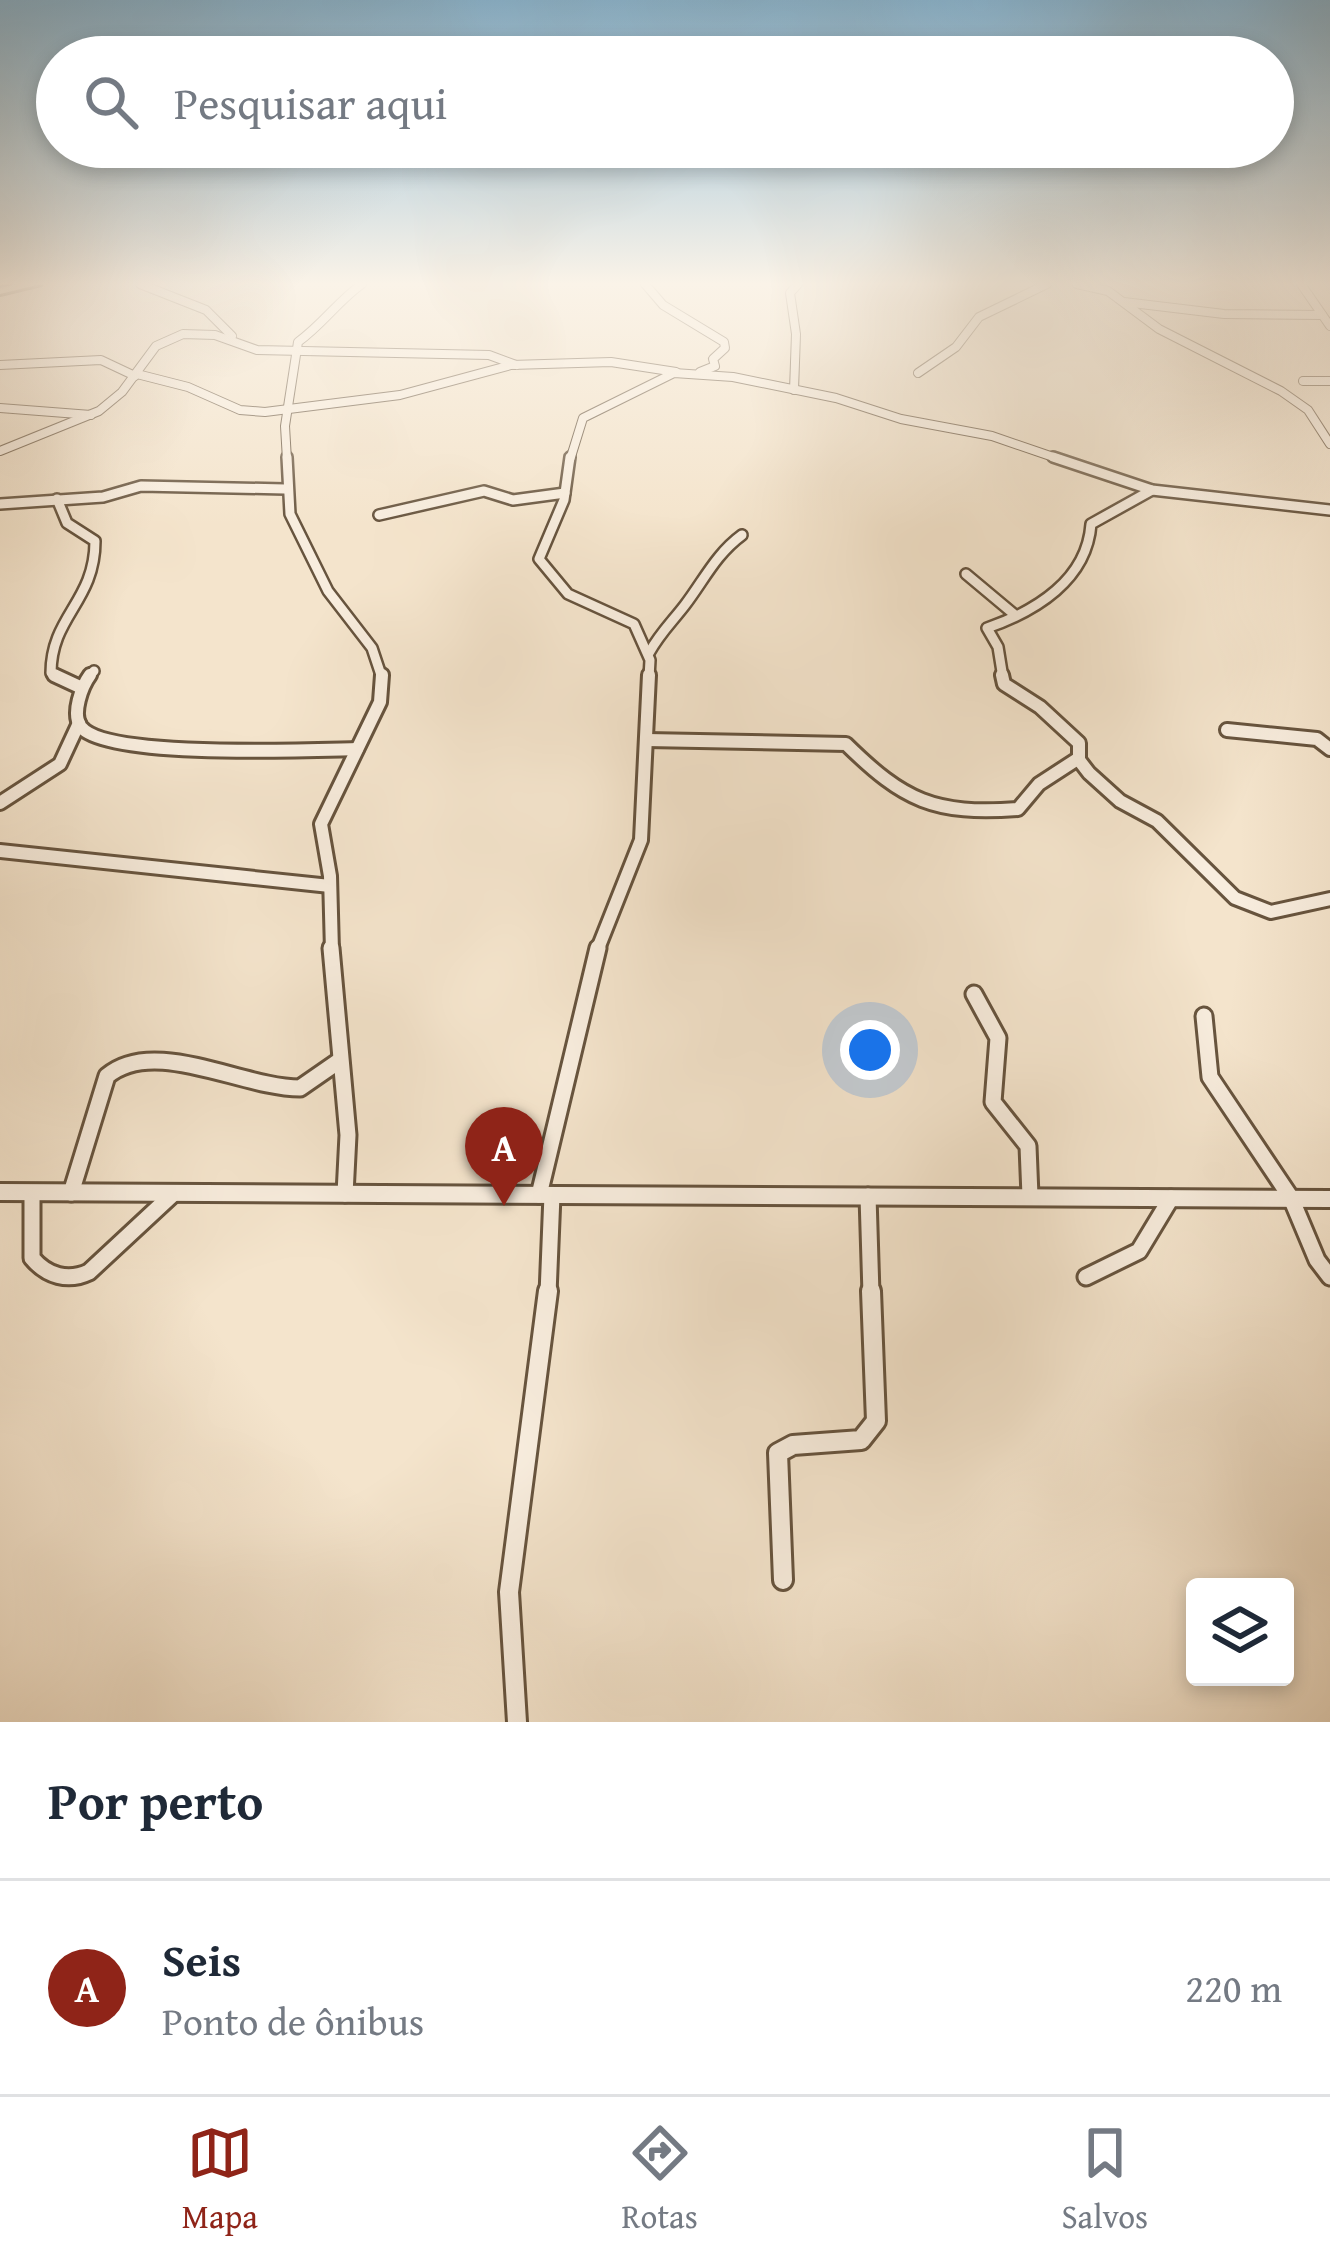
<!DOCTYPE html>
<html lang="pt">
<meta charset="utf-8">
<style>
body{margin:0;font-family:"Gentium Book Plus",serif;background:#f6f6f7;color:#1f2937}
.controls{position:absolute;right:36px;bottom:36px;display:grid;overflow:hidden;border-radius:12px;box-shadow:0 6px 18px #0003}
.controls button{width:108px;height:108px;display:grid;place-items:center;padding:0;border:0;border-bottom:3px solid #e0e1e3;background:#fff;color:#1f2937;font:60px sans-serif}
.you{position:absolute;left:870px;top:1050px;width:42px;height:42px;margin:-30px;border:9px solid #fff;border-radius:50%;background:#1a73e8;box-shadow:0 0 0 18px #1a73e833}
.badge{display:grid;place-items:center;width:78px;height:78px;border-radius:50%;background:#8f2418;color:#fff;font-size:39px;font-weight:700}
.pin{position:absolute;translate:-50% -99px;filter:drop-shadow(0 3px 6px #0008)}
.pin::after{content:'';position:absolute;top:63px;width:42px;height:36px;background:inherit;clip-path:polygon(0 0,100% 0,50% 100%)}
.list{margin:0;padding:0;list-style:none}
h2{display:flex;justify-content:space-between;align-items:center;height:156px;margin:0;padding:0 48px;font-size:51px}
h2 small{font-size:39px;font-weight:400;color:#747a83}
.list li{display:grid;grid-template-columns:78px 1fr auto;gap:36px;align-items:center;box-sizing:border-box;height:216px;padding:0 48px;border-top:3px solid #e0e1e3}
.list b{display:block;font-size:45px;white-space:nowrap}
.list p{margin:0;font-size:39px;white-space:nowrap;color:#747a83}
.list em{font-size:39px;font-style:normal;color:#747a83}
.icon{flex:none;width:66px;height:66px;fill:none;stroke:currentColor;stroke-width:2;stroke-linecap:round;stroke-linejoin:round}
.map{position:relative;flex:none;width:1330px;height:1722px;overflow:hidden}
.search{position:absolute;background:#fff;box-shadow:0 6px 18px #0003;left:36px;right:36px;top:36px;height:132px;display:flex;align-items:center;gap:30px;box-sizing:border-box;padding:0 42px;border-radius:66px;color:#747a83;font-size:45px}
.sheet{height:372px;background:#fff}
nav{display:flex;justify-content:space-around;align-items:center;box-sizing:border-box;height:168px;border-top:3px solid #e0e1e3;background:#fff;font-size:33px;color:#747a83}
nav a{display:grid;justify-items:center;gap:6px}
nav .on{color:#8f2418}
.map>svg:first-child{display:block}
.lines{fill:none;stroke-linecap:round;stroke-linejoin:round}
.minor-far4-casing{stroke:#67543e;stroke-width:10}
.minor-far3-casing{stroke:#67543e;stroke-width:14}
.minor-far2-casing{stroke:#67543e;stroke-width:18}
.minor-far1-casing{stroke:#67543e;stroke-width:21}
.minor-casing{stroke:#67543e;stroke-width:24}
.tertiary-casing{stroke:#67543e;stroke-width:6}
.trunk-casing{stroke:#38240f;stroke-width:6}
.minor-far4{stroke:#f8edde;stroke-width:8}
.minor-far3{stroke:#f8edde;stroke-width:9}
.minor-far2{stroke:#f8edde;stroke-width:12}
.minor-far1{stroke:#f8edde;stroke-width:15}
.minor{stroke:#f8edde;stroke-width:18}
.tertiary{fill:#f8edde;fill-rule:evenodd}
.trunk{fill:#f4e4cc;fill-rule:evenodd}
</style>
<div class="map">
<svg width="1330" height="1722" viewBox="0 0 1330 1722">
<rect width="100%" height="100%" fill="#f4e4cc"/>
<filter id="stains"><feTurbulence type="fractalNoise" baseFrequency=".00167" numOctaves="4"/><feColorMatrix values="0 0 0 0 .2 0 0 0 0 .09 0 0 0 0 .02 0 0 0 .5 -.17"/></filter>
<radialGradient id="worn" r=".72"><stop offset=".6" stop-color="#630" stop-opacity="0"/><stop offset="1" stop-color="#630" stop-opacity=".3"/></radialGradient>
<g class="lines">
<g class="minor-far4-casing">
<g id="minor-far4">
<polyline points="140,284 206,310 232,336"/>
<polyline points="645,284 663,305 724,342 725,348 713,359 715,366 700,372"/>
<polyline points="1077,284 1108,291 1159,329 1281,391 1308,410 1330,444"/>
<polyline points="1301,284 1330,326"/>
<polyline points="1124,302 1224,314 1322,315"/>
<polyline points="0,365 101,360 135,376"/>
<polyline points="918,373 956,347 979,317 1047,284"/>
<polyline points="137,374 188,387 240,410 265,412 400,395 511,365 611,362 676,372"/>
<polyline points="1303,381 1330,381"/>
<polyline points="794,390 796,334 790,293 798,284"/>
<polyline points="0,408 91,415"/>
<polyline points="0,451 99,411 122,392 156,346 183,334 215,335 257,350 489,355 516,365"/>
<path d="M287 460 285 426 298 342C323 324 338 301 362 284"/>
<polyline points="570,460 583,418 674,373 733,377 836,398 901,419 992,436 1062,460"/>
</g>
</g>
<g class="minor-far3-casing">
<g id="minor-far3">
<polyline points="287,457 290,514 328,591 372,648 382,678"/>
<polyline points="570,457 564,500 539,559 568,594 634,624 650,660 649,678"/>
<polyline points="1053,457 1152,490 1330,510"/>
<path d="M57 499 67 523 95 541C95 602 51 616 51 673L61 678"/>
<polyline points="0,504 103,497 141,486 285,489"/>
<polyline points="379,515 484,491 513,500 565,493"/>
<polyline points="966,574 1015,615"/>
<path d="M649 653C660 633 672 622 685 605 704 580 716 554 742 535"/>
<polyline points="87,678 94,671"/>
<path d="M1003 678 998 647 987 628C1036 611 1087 580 1091 524L1152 490"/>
</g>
</g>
<g class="minor-far2-casing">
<g id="minor-far2">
<polyline points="54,675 82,688"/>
<path d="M90 675C82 686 71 714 81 727 107 759 311 750 357 749"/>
<polyline points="1002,675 1004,684 1040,707 1079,743 1079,760 1089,773 1120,801 1157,821 1235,898 1271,912 1330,899"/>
<polyline points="1227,730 1317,739 1330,749"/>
<path d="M647 740 846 744C904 801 934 815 1018 809L1039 784 1079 758"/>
<polyline points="0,803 60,764 79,723"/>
<polyline points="0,851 330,886"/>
<polyline points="332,951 330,876 321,824 380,702 382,675"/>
<polyline points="597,951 641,840 649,675"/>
</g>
</g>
<g class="minor-far1-casing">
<g id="minor-far1">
<polyline points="331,948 348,1135 345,1194"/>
<polyline points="974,994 998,1038 993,1102 1028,1146 1030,1196"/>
<polyline points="1204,1016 1210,1077 1291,1198 1317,1260 1330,1277"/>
<path d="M32 1193V1258C47 1276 68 1282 89 1272L174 1193"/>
<path d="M71 1193 107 1076C154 1036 242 1088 300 1088L339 1061"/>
<polyline points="539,1195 598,948"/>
<polyline points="868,1196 871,1294"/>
<polyline points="1086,1277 1139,1251 1171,1198"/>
<polyline points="548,1294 552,1195"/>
</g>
</g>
<g class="minor-casing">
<g id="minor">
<polyline points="783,1580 778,1453 793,1445 861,1440 876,1421 871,1291"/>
<polyline points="517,1722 509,1592 548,1291"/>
</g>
</g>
<g class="tertiary-casing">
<polygon id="tertiary" points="0,1184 1330,1191 1330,1207 0,1200"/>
</g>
<g class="trunk-casing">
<polygon id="trunk" points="17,284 41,284 0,294 0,288"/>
</g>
<use href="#minor-far4" class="minor-far4"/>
<use href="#minor-far3" class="minor-far3"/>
<use href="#minor-far2" class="minor-far2"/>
<use href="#minor-far1" class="minor-far1"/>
<use href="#minor" class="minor"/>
<use href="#tertiary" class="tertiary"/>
<use href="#trunk" class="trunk"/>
</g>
<linearGradient id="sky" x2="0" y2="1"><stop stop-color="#89b8d6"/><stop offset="0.54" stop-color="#faf3e8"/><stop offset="1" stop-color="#faf3e8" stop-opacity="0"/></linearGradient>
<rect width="1330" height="525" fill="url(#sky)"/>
<rect width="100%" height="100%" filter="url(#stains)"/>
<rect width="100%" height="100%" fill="url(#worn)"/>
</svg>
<div class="controls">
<button><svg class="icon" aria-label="layers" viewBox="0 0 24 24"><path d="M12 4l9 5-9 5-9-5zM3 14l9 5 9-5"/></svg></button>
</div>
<div class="you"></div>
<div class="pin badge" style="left:504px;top:1206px">A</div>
<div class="search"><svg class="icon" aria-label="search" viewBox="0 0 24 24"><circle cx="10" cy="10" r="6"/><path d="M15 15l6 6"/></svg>Pesquisar aqui</div>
</div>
<section class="sheet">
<h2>Por perto<small></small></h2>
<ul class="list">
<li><span class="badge">A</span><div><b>Seis</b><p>Ponto de ônibus</p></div><em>220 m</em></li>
</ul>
</section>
<nav>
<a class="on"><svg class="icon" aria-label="map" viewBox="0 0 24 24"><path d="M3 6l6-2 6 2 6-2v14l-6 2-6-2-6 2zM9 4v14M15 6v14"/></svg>Mapa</a>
<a><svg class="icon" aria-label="directions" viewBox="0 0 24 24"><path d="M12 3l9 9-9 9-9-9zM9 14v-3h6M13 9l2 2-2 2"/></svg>Rotas</a>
<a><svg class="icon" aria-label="saved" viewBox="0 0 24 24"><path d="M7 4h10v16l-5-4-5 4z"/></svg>Salvos</a>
</nav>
